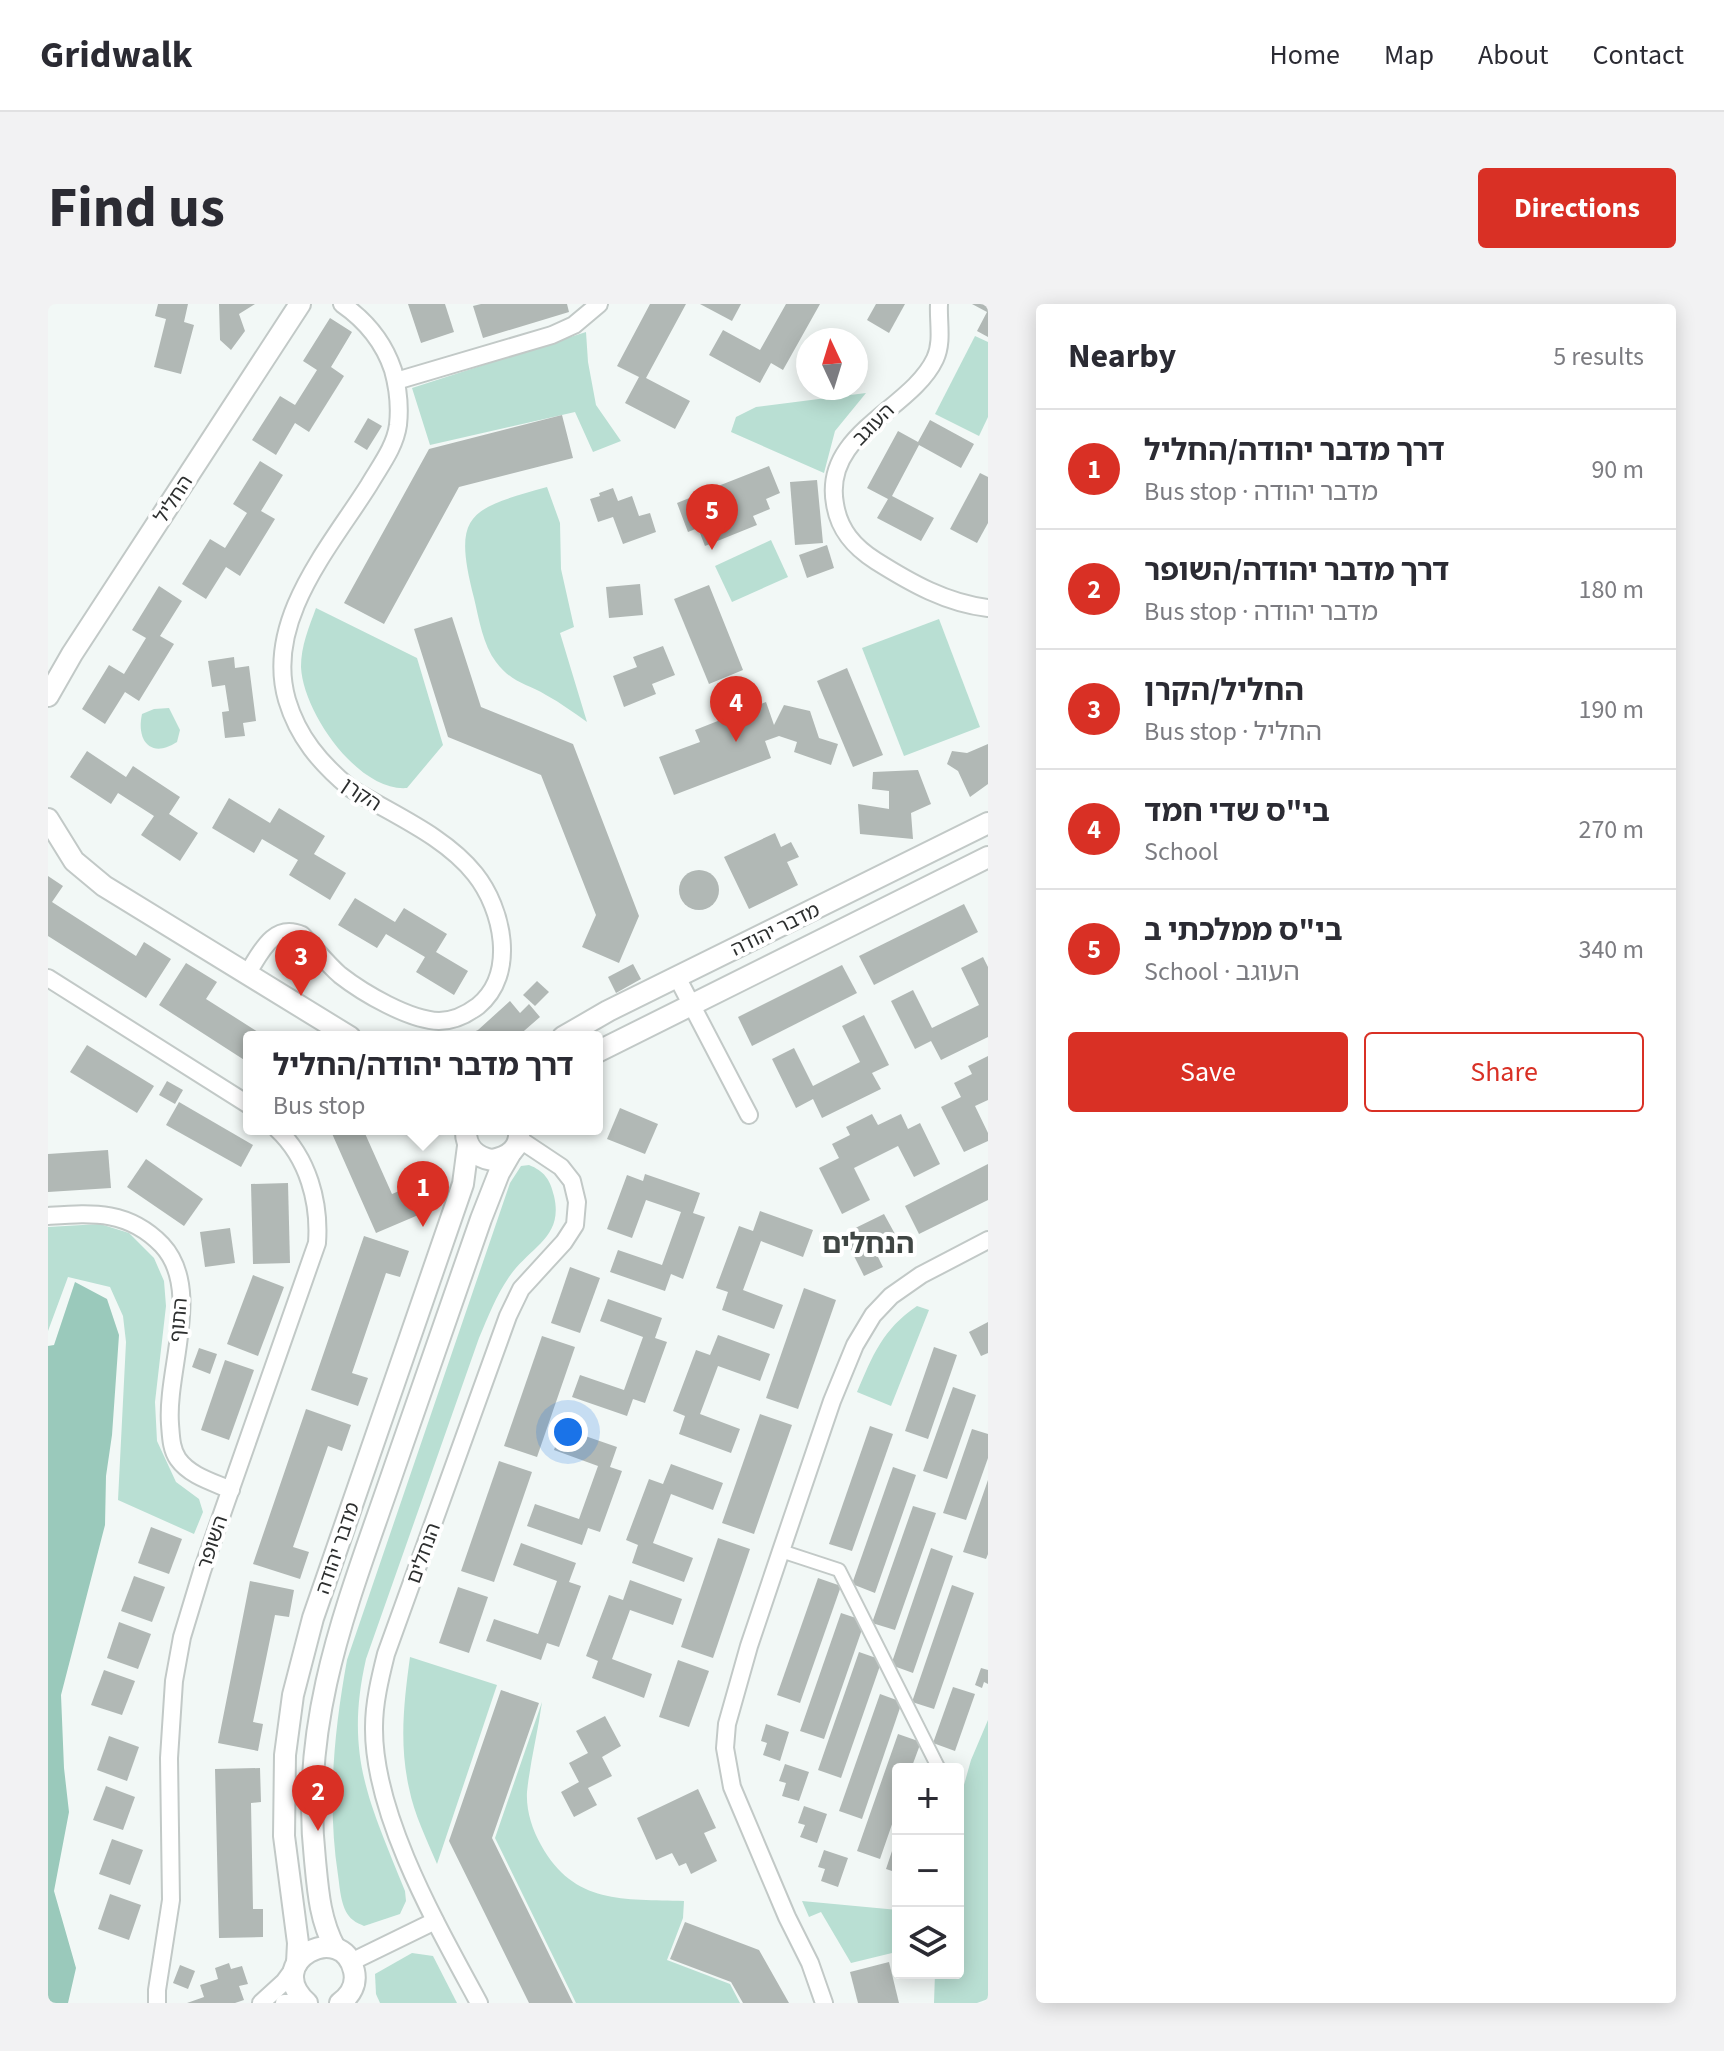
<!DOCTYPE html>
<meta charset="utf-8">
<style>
body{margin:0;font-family:"Source Sans 3","Noto Sans Hebrew",sans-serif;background:#f2f2f3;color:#2b2b33}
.controls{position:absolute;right:24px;bottom:24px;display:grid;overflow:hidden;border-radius:8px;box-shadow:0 4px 20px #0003}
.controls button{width:72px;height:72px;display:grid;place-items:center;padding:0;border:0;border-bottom:2px solid #e1e1e2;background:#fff;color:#2b2b33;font:40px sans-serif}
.compass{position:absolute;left:748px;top:24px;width:72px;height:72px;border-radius:50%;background:#fff;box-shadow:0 4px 20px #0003;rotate:356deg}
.you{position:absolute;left:520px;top:1128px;width:28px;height:28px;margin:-20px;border:6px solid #fff;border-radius:50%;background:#1a73e8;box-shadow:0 0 0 12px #1a73e833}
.badge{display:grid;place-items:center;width:52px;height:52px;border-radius:50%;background:#d93025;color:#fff;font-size:26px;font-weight:700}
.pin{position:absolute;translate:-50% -66px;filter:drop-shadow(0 2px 4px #0008)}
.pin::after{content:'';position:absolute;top:42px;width:28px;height:24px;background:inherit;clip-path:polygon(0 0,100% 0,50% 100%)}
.popup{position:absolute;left:195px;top:727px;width:360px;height:104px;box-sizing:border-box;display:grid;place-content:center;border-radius:8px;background:#fff;filter:drop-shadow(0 2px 6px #0005);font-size:26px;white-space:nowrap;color:#7c7c81}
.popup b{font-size:30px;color:#2b2b33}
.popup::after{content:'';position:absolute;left:50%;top:100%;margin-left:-16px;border:16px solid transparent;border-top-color:#fff}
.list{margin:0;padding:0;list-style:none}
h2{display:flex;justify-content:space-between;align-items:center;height:104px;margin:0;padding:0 32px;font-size:34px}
h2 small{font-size:26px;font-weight:400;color:#7c7c81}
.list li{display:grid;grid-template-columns:52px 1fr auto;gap:24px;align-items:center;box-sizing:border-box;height:120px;padding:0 32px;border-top:2px solid #e1e1e2}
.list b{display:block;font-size:30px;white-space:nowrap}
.list p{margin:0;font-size:26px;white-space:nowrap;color:#7c7c81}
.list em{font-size:26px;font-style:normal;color:#7c7c81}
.actions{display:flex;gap:16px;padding:24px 32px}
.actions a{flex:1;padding:18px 0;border:2px solid #d93025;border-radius:8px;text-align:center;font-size:28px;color:#d93025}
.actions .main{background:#d93025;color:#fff}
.icon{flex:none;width:44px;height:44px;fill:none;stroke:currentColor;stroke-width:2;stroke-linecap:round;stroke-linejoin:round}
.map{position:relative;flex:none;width:940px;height:1699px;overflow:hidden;border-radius:8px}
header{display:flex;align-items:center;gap:48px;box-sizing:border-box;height:112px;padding:0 40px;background:#fff;border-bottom:2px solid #e1e1e2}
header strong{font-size:38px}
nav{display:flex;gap:44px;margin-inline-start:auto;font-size:28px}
.intro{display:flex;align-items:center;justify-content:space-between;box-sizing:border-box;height:192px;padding:0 48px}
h1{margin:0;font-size:56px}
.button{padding:20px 36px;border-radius:8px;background:#d93025;color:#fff;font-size:28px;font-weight:700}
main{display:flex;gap:48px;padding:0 48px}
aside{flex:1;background:#fff;border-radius:8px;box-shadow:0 4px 20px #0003}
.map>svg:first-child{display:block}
.green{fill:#b9dfd3}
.forest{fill:#9ac9bb}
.building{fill:#b1b8b5}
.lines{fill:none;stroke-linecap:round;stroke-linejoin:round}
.pedestrian-casing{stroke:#c2c9c7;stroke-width:16}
.minor-casing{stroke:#c2c9c7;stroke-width:20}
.tertiary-casing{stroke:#c2c9c7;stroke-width:24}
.pedestrian{stroke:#fff;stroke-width:12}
.minor{stroke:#fff;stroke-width:16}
.tertiary{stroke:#fff;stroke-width:20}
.labels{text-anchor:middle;stroke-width:8;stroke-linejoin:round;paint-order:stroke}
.street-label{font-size:20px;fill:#2d2f2f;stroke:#fff}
.district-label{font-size:28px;font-weight:bold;fill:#404644;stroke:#fff}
</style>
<header>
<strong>Gridwalk</strong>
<nav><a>Home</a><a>Map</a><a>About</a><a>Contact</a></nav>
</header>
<div class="intro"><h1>Find us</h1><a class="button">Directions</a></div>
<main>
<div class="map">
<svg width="940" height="1699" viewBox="0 0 940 1699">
<rect width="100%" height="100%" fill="#f2f8f6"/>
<g class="green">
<polygon points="538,28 540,58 548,101 573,137 545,148 527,108 382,141 364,84"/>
<polygon points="927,32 940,38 940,113 931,132 887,110"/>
<polygon points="818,89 787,127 776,169 683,128 688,113 708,103"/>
<path d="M499 183 512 219 513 265 526 323 512 329 539 418C526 409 513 399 498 391 478 379 465 380 448 358 435 341 431 315 426 294 404 209 421 205 499 183Z"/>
<polygon points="723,236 740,273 684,298 667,262"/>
<path d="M268 304 369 354 395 441 359 484C310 488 255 408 253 363 253 342 261 323 268 304Z"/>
<polygon points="891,315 932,423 856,452 814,344"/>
<path d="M121 404 132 426 129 438C103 455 88 437 94 410L106 405Z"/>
<path d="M481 861C496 867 502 875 506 892 516 934 481 943 461 973 448 992 440 1013 431 1034L318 1355C296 1452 322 1499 357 1587L358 1597 352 1610 316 1622C313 1620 308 1619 305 1616 293 1607 292 1585 290 1571 279 1499 286 1428 299 1356L462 879 473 862Z"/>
<polygon points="52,920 81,929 106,954 116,977 118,1002 107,1098 109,1137 128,1178 151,1195 155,1208 146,1230 70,1196 78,1038 75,1012 62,983 20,973 0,1027 0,923"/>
<path d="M869 1002 881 1006 843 1102 809 1088C825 1051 834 1026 869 1002Z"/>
<path d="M362 1353 449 1381 389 1560C379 1536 366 1510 361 1484 351 1440 356 1397 362 1353Z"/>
<path d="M494 1398C490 1428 482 1458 479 1488 478 1506 484 1525 493 1541 526 1601 576 1595 636 1597L635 1614 619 1656 682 1680 692 1699H528L447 1534Z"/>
<polygon points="940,1416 940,1695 929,1699 886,1699 887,1669 910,1669 910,1502 923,1456"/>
<polygon points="754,1597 850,1606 850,1655 844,1649 803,1659 773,1608 761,1613"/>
<polygon points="364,1649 385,1652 409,1699 332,1699 328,1690 327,1670"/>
</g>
<polygon class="forest" points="27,978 59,995 71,1031 64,1131 58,1172 57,1221 13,1391 16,1464 21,1508 6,1587 28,1664 20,1699 0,1699 0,1042 6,1041"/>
<g class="building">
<polygon points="110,0 140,0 136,18 146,21 133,70 106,63 118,15 107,12"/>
<polygon points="171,0 207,0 191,10 197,27 183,46 172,36"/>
<polygon points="360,0 397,0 406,28 373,39"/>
<polygon points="433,0 519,0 521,8 435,34 425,2"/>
<polygon points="602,0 638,0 598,74 642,97 627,125 577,99 591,73 569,62"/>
<polygon points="652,0 693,0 684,17"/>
<polygon points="738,0 772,0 735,66 723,59 712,79 661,51 675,26 712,46"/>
<polygon points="828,0 857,0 841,29 819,16"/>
<polygon points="924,0 940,0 940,33 929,27 939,8"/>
<polygon points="282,14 304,28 283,63 296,72 261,128 247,119 228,151 204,136 232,92 247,101 269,66 255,57"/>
<polygon points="514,111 525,154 411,183 336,320 296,299 381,145"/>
<polygon points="320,114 334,122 319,146 306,138"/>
<polygon points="882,116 926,140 913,164 871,141 844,192 886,214 873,237 829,214 840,195 819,184 850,127 870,138"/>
<polygon points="212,157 235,171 213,207 227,215 192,272 178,263 158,295 134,280 162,235 177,244 199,209 185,200"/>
<polygon points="721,162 732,189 718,195 722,205 705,212 709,221 657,242 650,224 640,228 629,199 649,191 653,200 669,194 665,184"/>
<polygon points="932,169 940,173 940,219 929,239 902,225"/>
<polygon points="769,176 775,239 747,241 742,178"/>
<polygon points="565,184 570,197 584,192 591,212 602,209 608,228 575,240 565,213 550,218 542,195 552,192 551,189"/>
<polygon points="779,241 786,264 759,274 751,251"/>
<polygon points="592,280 595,311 561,314 558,283"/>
<polygon points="661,281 695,366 661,380 626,295"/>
<polygon points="111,282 134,297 112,332 126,340 91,397 77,388 57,420 34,405 61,361 76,370 98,334 84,326"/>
<polygon points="404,313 433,403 525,440 591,612 571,659 534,643 548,611 493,471 400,433 366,325"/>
<polygon points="615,342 627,371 604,380 608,390 576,403 565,372 589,363 585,353"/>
<polygon points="186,353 187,364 201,362 208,417 195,419 197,432 177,434 174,408 181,407 177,381 164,383 160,357"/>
<polygon points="799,364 835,451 805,463 769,377"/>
<polygon points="718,398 726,421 736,401 762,407 771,434 790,440 783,461 746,448 749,438 731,432 717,437 723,454 626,491 611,453 652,438 647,426"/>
<polygon points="940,440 940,480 922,493 910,467 899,460 904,447 919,449"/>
<polygon points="39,447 78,473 85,462 132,493 121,510 150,529 132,557 93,531 106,512 70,489 63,500 22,473"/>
<polygon points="870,466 883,500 863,509 865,535 812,530 810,500 841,505 841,487 824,485 825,468"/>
<polygon points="181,494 222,519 231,504 277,532 266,550 298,569 282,596 241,571 250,556 214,535 206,549 164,524"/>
<polygon points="727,529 733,543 743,538 751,553 739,558 750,581 701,605 676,553"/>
<circle cx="651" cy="586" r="20"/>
<polygon points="0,572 15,582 4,598 88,652 96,638 123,655 98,694 0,632"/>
<polygon points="307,594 347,618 356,604 399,630 388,648 420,667 406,691 368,668 377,653 338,630 329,644 290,621"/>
<polygon points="916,600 930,628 826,681 811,652"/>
<polygon points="935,653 940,663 940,733 893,756 883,737 867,745 843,697 865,686 884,724 931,701 913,664"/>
<polygon points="138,659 169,678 158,695 218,733 201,733 201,759 111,701"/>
<polygon points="585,660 593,675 568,689 560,673"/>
<polygon points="794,661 809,689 704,742 690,713"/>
<polygon points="489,677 501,688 487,702 475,691"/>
<polygon points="462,697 472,709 481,700 492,713 469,733 414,733 430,726"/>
<polygon points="816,711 841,761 824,769 833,785 774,814 765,795 748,804 724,755 746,744 765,782 812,758 794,722"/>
<polygon points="39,741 106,782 89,809 22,768"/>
<polygon points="940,752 940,796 927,802 940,829 940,837 916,848 893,803 913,793 906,779 924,770 920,762"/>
<polygon points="119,777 135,786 127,800 111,791"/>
<polygon points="131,798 205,841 193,863 118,821"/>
<polygon points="572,804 610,820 597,850 559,835"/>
<polygon points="824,810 830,821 853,810 860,825 872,819 892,860 866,873 850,842 806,864 822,896 794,910 771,864 791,854 784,840 802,831 798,823"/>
<polygon points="282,825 315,825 344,890 363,882 375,909 328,929"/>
<polygon points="60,846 63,884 0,888 0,850"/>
<polygon points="98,855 155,895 136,922 79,883"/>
<polygon points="940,860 940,896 871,930 857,902"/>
<polygon points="597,870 652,889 645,909 657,913 635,975 623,970 617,987 562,968 570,946 614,961 633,908 598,896 584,934 559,925 579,871 595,877"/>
<polygon points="240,879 242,959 205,960 203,880"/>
<polygon points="712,907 765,926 755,953 713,937 695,986 735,1001 726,1025 674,1006 680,988 668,984 691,922 705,927"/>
<polygon points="836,910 847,930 838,934 842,942 828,949 835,963 816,972 795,930"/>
<polygon points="182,924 187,959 157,963 152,928"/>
<polygon points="316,932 361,947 352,973 338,969 304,1069 320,1074 310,1102 263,1086"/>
<polygon points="522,963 552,974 532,1029 503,1019"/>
<polygon points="205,971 236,983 210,1052 179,1040"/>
<polygon points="756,984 788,996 750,1105 718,1094"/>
<polygon points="560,995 614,1014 607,1034 619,1038 597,1099 585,1095 579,1112 524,1093 532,1071 576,1086 595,1033 552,1017"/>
<polygon points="940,1018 940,1049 933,1052 921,1028"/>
<polygon points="670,1031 722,1050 712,1077 670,1062 652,1110 692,1125 683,1149 631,1130 637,1112 625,1107 648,1046 662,1051"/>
<polygon points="494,1032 527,1043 489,1153 456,1142"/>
<polygon points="886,1043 909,1051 880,1135 857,1127"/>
<polygon points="151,1044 169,1050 162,1070 144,1063"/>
<polygon points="177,1056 206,1066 181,1136 153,1126"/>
<polygon points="905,1083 928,1091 899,1175 875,1167"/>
<polygon points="258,1105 303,1121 294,1147 280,1142 245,1243 261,1248 252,1275 205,1260"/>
<polygon points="712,1110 744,1121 706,1230 674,1219"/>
<polygon points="822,1122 845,1130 804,1247 781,1240"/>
<polygon points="514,1124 569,1143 562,1163 574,1167 552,1228 540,1224 534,1241 479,1222 487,1200 531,1215 550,1162 506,1146"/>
<polygon points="924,1125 940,1130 940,1154 918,1216 895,1209"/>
<polygon points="451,1157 484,1168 446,1278 413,1267"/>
<polygon points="623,1160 675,1179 665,1206 623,1190 605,1239 645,1254 636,1278 584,1259 590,1241 578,1236 601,1175 615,1180"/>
<polygon points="845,1163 868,1171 827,1289 804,1280"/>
<polygon points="940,1176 940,1250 938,1255 915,1248"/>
<polygon points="865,1202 888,1209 847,1326 824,1319"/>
<polygon points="103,1223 134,1235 121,1270 90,1259"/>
<polygon points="670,1234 702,1245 665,1354 633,1343"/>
<polygon points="473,1239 528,1259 521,1278 533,1282 511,1343 499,1339 493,1356 438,1337 446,1315 490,1330 509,1277 465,1261"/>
<polygon points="883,1244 905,1252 865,1369 843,1361"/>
<polygon points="86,1272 117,1283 104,1318 73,1307"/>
<polygon points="770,1274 793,1282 752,1399 729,1391"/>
<polygon points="582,1276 634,1295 625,1321 582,1306 564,1355 604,1370 596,1394 544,1374 550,1357 538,1352 561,1291 575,1296"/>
<polygon points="202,1277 246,1286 241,1313 227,1311 205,1418 215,1420 210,1447 170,1439"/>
<polygon points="904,1281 926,1289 886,1405 864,1398"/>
<polygon points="410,1283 440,1293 421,1349 391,1339"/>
<polygon points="793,1309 817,1317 776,1435 752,1427"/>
<polygon points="71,1318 103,1330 90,1365 59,1354"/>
<polygon points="811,1348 834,1356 793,1474 770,1466"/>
<polygon points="630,1356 661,1367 641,1423 611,1413"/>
<polygon points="933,1364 940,1366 940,1380 936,1378 934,1384 927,1381"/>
<polygon points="56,1366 87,1377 74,1411 43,1401"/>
<polygon points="905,1383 927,1390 907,1447 885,1439"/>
<polygon points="453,1386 491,1399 444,1534 525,1699 481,1699 401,1537"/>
<polygon points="832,1390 854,1398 814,1515 791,1507"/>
<polygon points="557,1412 573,1442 554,1453 564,1472 540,1484 549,1501 526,1513 513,1488 531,1478 521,1459 540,1449 528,1427"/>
<polygon points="718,1420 741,1428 732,1457 715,1451 719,1439 713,1437"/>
<polygon points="850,1430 873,1438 863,1465 850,1465 850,1503 832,1555 809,1547"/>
<polygon points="61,1432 91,1443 79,1477 49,1466"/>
<polygon points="737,1460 761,1468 751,1497 734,1492 738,1479 731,1477"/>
<polygon points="212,1464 213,1498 203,1499 205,1605 215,1605 215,1633 171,1634 167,1465"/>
<polygon points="58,1482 87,1493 75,1526 45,1516"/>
<polygon points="650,1485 668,1524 656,1529 669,1557 643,1570 638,1559 631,1562 624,1549 608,1556 589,1514"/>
<polygon points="756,1502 779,1510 769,1539 752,1533 757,1521 750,1519"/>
<polygon points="64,1535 95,1546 82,1581 51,1570"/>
<polygon points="845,1544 850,1545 850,1569 838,1565"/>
<polygon points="776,1546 800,1554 790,1583 773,1577 777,1565 770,1563"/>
<polygon points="62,1590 93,1601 81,1636 50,1625"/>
<polygon points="637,1618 711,1646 741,1699 695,1699 683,1678 622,1655"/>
<polygon points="841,1658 851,1699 810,1699 802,1668"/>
<polygon points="181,1659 183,1665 194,1662 200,1680 191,1682 196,1696 187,1699 139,1699 156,1693 152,1681 170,1675 167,1664"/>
<polygon points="132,1661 147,1667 140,1685 125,1679"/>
</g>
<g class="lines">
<g class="pedestrian-casing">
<polyline id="pedestrian" points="733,1247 791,1266 891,1465"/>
</g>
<g class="minor-casing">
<g id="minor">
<path d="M891 0C890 18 895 38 887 55 863 106 774 129 787 200 791 226 806 243 828 257 863 279 898 299 940 304"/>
<polyline points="348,77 504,31 526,21 551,0"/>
<path d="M199 670C212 650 225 618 254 631 267 644 278 659 292 671 315 689 361 716 391 717 405 717 418 711 430 702 469 670 455 605 427 570 396 531 343 510 302 484 272 459 250 433 239 396 216 317 282 243 321 181 332 162 347 143 350 121 352 103 350 84 345 66 336 39 317 16 294 0"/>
<polyline points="629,673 701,811"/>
<polyline points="0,674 201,801"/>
<path d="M0 912C45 909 80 906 114 941 155 985 118 1065 122 1120 123 1132 123 1145 130 1155 142 1172 165 1178 183 1186"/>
<polyline points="303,1658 387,1617"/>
<path d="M109 1699V1686L123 1596 121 1454 126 1377 134 1333 154 1267 269 939C272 898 260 854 229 825"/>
<polyline points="213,1699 236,1678 247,1663"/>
<polyline points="236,1699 254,1699"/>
<path d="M431 1699C390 1623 325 1511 326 1423 326 1399 332 1374 338 1350L460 1012 473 985 516 938 527 921 529 898 524 877 513 863 471 835"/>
<polyline points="776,1699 762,1659 739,1613 684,1483 677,1444 679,1420 701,1342 733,1247 784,1097 807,1041 825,1011 843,992 873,971 940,936"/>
</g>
</g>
<g class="tertiary-casing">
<g id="tertiary">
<polyline points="0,392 24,350 252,0"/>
<polyline points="0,515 26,557 56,582 302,733"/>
<polyline points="515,733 560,707 940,519"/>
<polyline points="549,748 940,553"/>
<path d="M418 825C417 843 427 853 444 856 461 853 473 844 471 825"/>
<path d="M287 1644C272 1616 270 1588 267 1556 251 1412 302 1294 347 1162 376 1079 405 997 433 915L451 869 462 850"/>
<polyline points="249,1659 250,1639 236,1532 237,1451 245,1391 265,1314 415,880 420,842"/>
<path d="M259 1699C213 1658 294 1615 306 1667 309 1680 303 1691 292 1699"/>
</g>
</g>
<use href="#pedestrian" class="pedestrian"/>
<use href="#minor" class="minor"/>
<use href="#tertiary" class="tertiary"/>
</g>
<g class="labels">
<g class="street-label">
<text transform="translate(825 120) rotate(-45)" y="7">העוגב</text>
<text transform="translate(125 195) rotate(-57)" y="7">החליל</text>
<text transform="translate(314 490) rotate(34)" y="7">הקרן</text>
<text transform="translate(727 625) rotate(-26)" y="7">מדבר יהודה</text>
<text transform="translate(130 1016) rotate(-85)" y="7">התוף</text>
<text transform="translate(164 1238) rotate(-71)" y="7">השופר</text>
<text transform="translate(289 1244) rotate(-71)" y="7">מדבר יהודה</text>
<text transform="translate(375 1249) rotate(-70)" y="7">הנחלים</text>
</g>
<g class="district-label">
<text x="820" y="949">הנחלים</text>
</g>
</g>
</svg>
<div class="controls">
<button>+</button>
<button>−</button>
<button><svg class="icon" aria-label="layers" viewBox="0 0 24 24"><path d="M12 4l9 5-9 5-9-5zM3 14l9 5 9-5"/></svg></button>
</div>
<svg class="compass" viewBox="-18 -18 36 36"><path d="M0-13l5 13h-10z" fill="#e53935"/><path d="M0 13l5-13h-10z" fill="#7c7c81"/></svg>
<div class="you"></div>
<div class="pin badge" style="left:375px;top:923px">1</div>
<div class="popup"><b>דרך מדבר יהודה/החליל</b>Bus stop</div>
<div class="pin badge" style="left:270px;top:1527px">2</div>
<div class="pin badge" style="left:253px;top:692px">3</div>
<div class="pin badge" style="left:688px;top:438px">4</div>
<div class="pin badge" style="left:664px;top:246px">5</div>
</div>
<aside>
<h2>Nearby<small>5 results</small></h2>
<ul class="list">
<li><span class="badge">1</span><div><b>דרך מדבר יהודה/החליל</b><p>Bus stop · מדבר יהודה</p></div><em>90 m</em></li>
<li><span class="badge">2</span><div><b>דרך מדבר יהודה/השופר</b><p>Bus stop · מדבר יהודה</p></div><em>180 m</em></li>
<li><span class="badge">3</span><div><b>החליל/הקרן</b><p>Bus stop · החליל</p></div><em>190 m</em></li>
<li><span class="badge">4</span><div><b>בי&quot;ס שדי חמד</b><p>School</p></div><em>270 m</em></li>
<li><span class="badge">5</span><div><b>בי&quot;ס ממלכתי ב</b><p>School · העוגב</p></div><em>340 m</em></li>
</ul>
<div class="actions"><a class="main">Save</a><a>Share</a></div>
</aside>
</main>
